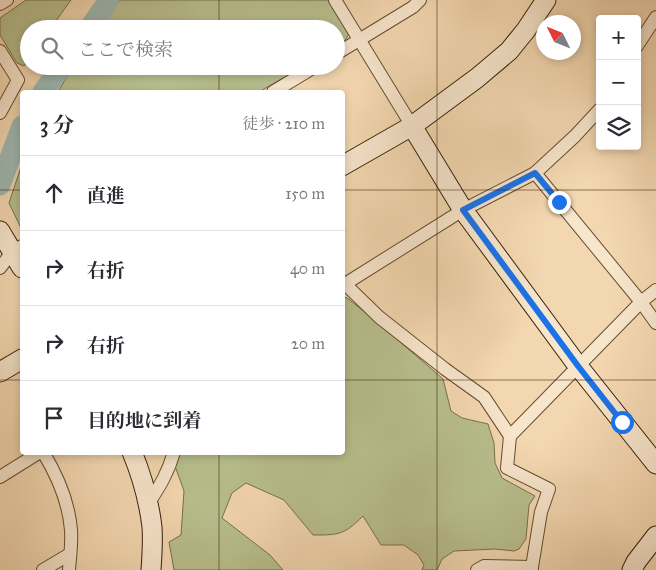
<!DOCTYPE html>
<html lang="ja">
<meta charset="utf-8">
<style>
body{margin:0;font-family:"IM FELL Great Primer","Noto Serif JP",serif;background:#f7f7f7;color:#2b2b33}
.controls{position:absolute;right:15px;top:15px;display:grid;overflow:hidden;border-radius:5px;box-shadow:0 2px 8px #0003}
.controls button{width:45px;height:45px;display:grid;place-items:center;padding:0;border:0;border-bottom:1px solid #e1e1e2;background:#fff;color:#2b2b33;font:25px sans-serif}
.compass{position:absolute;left:536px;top:15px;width:45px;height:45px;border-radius:50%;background:#fff;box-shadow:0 2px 8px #0003;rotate:313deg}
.stop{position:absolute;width:15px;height:15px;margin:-11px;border:4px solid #1a73e8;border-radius:50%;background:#fff}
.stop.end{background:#1a73e8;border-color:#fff;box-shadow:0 1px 5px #0008}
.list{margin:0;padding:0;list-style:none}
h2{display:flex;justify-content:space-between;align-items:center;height:65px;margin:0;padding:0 20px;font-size:21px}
h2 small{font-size:16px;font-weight:400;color:#7c7c81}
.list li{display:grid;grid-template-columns:32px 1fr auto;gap:15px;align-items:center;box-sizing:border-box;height:75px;padding:0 20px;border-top:1px solid #e1e1e2}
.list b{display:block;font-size:19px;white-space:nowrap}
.list em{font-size:16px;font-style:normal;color:#7c7c81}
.icon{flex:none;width:28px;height:28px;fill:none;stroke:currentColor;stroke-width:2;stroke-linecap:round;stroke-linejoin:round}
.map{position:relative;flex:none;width:656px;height:570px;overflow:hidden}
.search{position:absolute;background:#fff;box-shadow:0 2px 8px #0003;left:20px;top:20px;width:325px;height:55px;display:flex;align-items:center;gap:12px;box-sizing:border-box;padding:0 18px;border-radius:28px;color:#7c7c81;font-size:19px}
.panel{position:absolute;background:#fff;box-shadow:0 2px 8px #0003;left:20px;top:90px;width:325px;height:365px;border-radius:5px}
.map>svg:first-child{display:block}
.green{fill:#b8bf8e;stroke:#77704a}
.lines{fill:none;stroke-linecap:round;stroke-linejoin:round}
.river{stroke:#9db8b2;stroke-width:21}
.street-casing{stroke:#654e31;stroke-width:14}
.secondary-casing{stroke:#362007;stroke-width:21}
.street{stroke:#f7e5cc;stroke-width:12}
.secondary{stroke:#f7e5cc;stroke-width:19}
.route{stroke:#1a73e8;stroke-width:6}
.grid{fill:none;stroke:#362007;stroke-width:1;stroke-opacity:0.55}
</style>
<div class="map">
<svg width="656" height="570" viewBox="0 0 656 570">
<rect width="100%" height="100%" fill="#f3d7b0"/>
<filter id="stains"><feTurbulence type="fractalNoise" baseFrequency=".004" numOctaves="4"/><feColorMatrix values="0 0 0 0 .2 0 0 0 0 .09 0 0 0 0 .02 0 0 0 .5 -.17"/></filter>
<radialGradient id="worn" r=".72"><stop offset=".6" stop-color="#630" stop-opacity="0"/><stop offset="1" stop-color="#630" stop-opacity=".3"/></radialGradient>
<g class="green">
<polygon points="26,0 71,0 50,29 29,29 29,59 24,66 17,63 0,35 0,18"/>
<polygon points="120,0 328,0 349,33 345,41 336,46 336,29 99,29"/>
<polygon points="73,66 303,66 259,92 58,92"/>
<polygon points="22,164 22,230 9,203"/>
<path d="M343 297 347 298 376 321 443 379 451 411 462 418 488 424 494 443 495 463 502 478 535 496 529 505 526 539 519 549 514 551 495 549 454 551 442 559 437 570H422L424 565 418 555 404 545H381L363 516C344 535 339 535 313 535L284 500 246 483 232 493 222 518 270 555 283 570H174L169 542 181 535 184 491 175 466 180 453 342 452Z"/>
</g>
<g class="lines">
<g class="river">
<polyline points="89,29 109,0"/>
<polyline points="43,92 62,66"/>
<polyline points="0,185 22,126"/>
</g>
<g class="street-casing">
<g id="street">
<polyline points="335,0 412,126"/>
<polyline points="0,4 7,0"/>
<polyline points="637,46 656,17"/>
<polyline points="0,51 18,80 0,113"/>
<polyline points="336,54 413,7 420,0"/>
<polyline points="273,92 316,66"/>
<polyline points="535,173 641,302 656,323"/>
<polyline points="0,268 12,252 22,246"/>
<polyline points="342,284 345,284 463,210 535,173 575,136 600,109"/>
<polyline points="345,284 379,317 445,369 484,397 510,436"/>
<path d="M43 452C57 475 69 504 71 530 72 543 70 557 69 570"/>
<polyline points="0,477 40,452"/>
<path d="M148 504C160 486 168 473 174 452"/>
<polyline points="532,567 541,512 549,489 507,468 510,436 641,302 656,290"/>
<polyline points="43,570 70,554"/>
<polyline points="477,570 484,566 532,567 531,570"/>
</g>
</g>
<g class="secondary-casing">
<g id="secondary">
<polyline points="412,126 463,210 578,366 656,464"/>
<polyline points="342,166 412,126 477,78 509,51 526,30 546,0"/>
<polyline points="0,231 22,268"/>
<polyline points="0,372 22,359"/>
<path d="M132 452C142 476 149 502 152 527 153 541 152 556 151 570"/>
<polyline points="632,570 636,562 656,536"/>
</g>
</g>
<use href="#street" class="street"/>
<use href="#secondary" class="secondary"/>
</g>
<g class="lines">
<polyline class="route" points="559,202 535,173 463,210 578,366 622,422"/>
</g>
<path class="grid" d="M219 0V29M437 0V570M219 66V92M0 190H22M342 190H656M0 380H22M342 380H656M219 452V570"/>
<rect width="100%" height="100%" filter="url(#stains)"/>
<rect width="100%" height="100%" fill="url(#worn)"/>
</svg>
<div class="controls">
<button>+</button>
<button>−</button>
<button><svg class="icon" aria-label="layers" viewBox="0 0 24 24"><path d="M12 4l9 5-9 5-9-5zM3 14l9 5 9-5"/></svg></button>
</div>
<svg class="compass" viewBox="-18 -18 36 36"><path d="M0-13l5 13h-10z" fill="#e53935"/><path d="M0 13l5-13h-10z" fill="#7c7c81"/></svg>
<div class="stop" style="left:622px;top:422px"></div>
<div class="stop end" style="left:559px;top:202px"></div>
<div class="search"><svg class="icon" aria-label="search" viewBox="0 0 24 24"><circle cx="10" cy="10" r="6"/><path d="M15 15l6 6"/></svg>ここで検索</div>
<section class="panel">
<h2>3 分<small>徒歩 · 210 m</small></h2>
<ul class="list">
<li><svg class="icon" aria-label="ahead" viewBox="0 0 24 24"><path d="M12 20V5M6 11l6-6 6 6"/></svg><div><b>直進</b></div><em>150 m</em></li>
<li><svg class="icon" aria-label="right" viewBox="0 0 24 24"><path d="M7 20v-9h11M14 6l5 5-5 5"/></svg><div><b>右折</b></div><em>40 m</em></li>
<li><svg class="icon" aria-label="right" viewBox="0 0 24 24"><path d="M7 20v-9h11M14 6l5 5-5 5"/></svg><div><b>右折</b></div><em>20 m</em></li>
<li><svg class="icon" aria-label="arrive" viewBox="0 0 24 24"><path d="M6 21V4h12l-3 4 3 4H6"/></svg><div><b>目的地に到着</b></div></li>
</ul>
</section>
</div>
